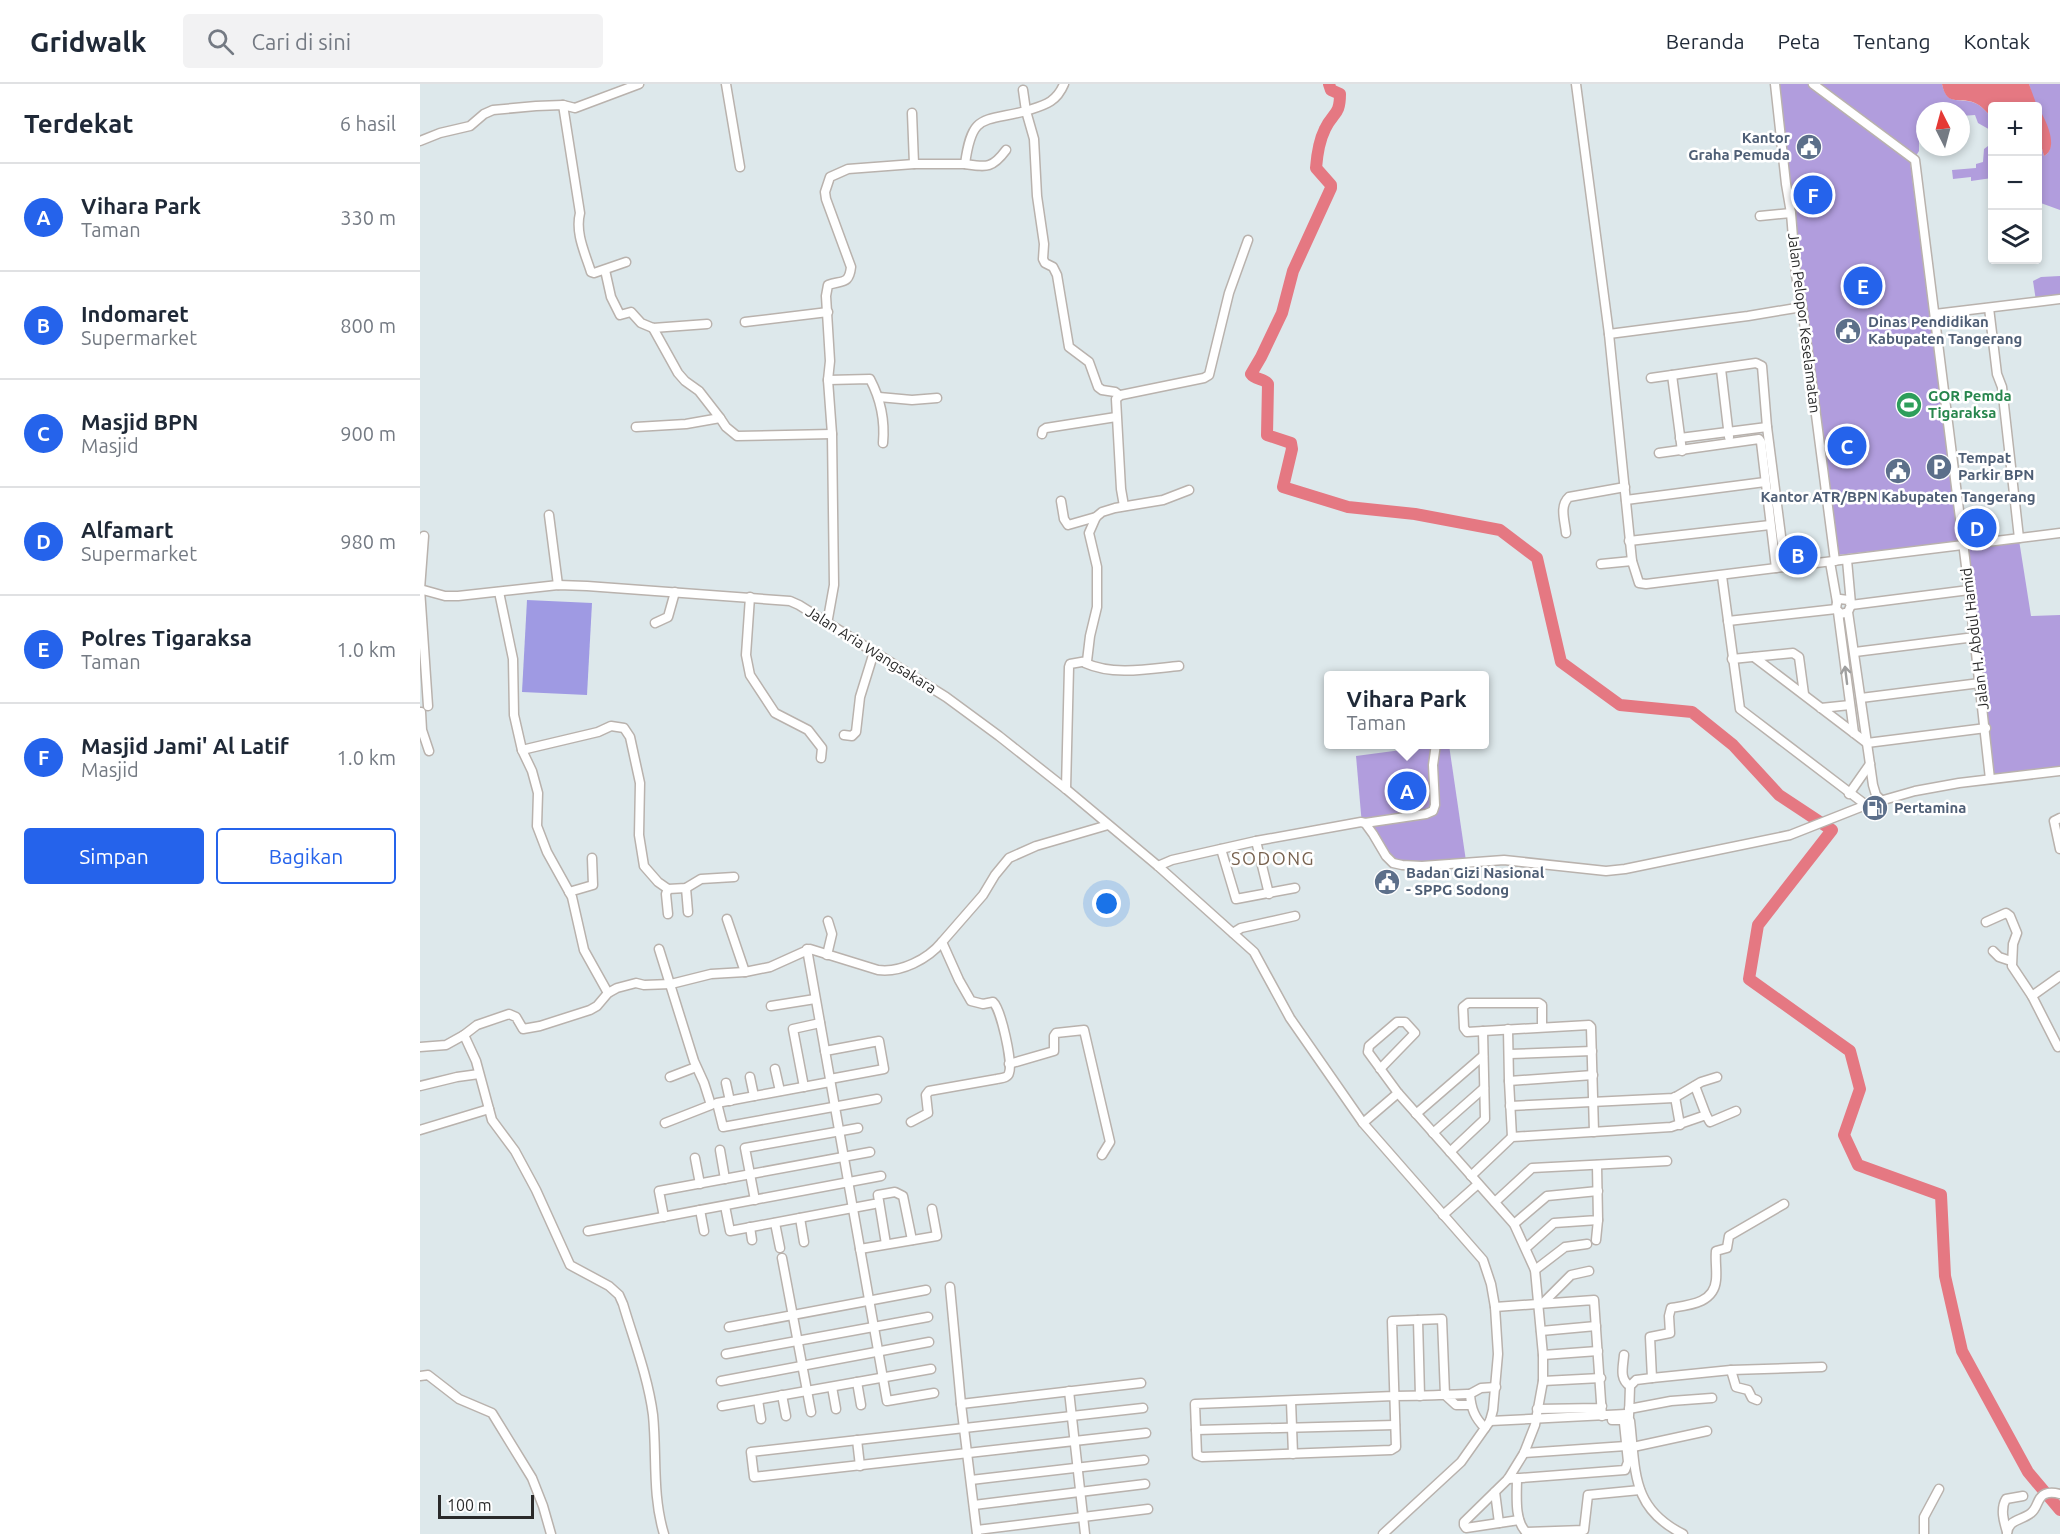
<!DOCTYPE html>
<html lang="id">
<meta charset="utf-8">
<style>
body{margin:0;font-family:Ubuntu,sans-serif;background:#f2f2f3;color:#1f2937}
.controls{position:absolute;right:18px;top:18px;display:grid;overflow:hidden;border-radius:6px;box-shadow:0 3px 9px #0003}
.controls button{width:54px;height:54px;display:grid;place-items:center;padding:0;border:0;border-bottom:2px solid #e0e1e3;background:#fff;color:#1f2937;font:30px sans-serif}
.compass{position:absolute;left:1496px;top:18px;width:54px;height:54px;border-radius:50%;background:#fff;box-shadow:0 3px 9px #0003;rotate:354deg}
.scale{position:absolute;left:18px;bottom:15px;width:96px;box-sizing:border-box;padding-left:6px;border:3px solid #2a2a2a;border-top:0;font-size:16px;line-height:21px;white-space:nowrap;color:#2a2a2a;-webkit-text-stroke:4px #fff;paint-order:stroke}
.you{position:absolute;left:687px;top:820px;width:21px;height:21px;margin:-15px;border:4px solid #fff;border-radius:50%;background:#1a73e8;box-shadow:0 0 0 9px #1a73e833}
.badge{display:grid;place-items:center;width:39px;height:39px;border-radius:50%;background:#2563eb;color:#fff;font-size:20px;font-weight:700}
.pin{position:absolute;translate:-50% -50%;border:3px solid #fff;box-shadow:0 2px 6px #0006}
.popup{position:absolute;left:904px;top:587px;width:165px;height:78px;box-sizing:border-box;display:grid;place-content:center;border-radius:6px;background:#fff;filter:drop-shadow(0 2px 4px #0005);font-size:20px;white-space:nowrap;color:#747a83}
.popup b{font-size:22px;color:#1f2937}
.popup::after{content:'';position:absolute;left:50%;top:100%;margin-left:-12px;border:12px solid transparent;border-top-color:#fff}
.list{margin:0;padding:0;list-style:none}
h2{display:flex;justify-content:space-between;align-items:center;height:78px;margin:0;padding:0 24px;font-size:26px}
h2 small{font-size:20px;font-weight:400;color:#747a83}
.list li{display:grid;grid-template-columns:39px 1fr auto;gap:18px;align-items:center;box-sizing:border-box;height:108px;padding:0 24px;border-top:2px solid #e0e1e3}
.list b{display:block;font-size:22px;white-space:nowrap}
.list p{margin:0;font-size:20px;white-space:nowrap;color:#747a83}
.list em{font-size:20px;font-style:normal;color:#747a83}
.actions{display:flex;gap:12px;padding:18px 24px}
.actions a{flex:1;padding:14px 0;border:2px solid #2563eb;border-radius:6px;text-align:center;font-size:21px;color:#2563eb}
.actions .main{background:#2563eb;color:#fff}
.icon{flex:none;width:33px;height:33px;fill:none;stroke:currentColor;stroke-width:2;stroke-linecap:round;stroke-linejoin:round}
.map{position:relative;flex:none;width:1640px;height:1450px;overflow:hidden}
header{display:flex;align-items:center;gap:36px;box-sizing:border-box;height:84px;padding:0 30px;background:#fff;border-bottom:2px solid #e0e1e3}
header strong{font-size:28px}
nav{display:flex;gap:33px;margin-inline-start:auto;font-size:21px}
.search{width:420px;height:54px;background:#f2f2f3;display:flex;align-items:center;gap:15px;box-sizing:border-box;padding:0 21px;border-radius:6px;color:#747a83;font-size:22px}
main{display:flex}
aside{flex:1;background:#fff}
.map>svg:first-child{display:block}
.green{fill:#b19ddd}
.pitch{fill:#9f9ae3}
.water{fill:#e57882}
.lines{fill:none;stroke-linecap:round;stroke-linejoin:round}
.river{stroke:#e57882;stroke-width:12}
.minor-casing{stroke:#b9b2ad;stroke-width:11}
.minor{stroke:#fff;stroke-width:8}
.oneway{stroke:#9f9f9f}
.labels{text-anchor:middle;stroke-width:5;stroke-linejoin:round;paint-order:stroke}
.service-label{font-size:15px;font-weight:bold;fill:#4e5e75;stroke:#fff;text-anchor:start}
.street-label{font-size:15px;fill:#2a2a2a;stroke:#fff}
.leisure-label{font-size:15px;font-weight:bold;fill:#27864d;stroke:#fff;text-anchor:start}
.quarter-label{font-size:18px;letter-spacing:1.5px;fill:#77614e;stroke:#fff}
</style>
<header>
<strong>Gridwalk</strong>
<div class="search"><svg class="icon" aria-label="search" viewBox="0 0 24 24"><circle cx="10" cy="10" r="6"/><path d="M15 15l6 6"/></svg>Cari di sini</div>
<nav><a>Beranda</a><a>Peta</a><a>Tentang</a><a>Kontak</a></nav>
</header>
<main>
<aside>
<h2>Terdekat<small>6 hasil</small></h2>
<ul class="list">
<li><span class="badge">A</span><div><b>Vihara Park</b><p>Taman</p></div><em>330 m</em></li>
<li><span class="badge">B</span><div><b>Indomaret</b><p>Supermarket</p></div><em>800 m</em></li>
<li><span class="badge">C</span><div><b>Masjid BPN</b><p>Masjid</p></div><em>900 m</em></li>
<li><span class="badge">D</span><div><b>Alfamart</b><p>Supermarket</p></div><em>980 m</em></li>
<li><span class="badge">E</span><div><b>Polres Tigaraksa</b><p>Taman</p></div><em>1.0 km</em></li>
<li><span class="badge">F</span><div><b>Masjid Jami' Al Latif</b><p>Masjid</p></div><em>1.0 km</em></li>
</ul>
<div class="actions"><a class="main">Simpan</a><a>Bagikan</a></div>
</aside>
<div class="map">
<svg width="1640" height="1450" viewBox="0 0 1640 1450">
<rect width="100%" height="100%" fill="#dde8eb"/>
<g class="green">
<polygon points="1354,0 1393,0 1490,77 1540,458 1417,471"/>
<path d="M1395 0H1522C1527 24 1542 12 1557 20 1563 23 1567 29 1572 33V53V47L1558 39 1555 31 1541 32V27H1505V49L1499 55V67L1494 75Z"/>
<path d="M1609 0H1640V126L1618 118V50L1624 72C1640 64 1622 32 1615 19 1612 13 1611 6 1609 0Z"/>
<polygon points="1572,59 1572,94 1551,97 1551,93 1533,95 1532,86 1556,84 1556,80 1563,78 1564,65"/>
<polygon points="1640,192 1640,215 1616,217 1613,197 1621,193"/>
<polygon points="1599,456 1611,532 1640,531 1640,684 1572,690 1544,463"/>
<polygon points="1019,661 1029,661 1046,777 973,778 942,741 936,672"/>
</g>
<polygon class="pitch" points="107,516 172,519 167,611 102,608"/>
<g class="water">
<path d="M1522 0H1609L1617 22H1572V33C1567 29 1563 23 1557 20 1541 11 1527 25 1522 0Z"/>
<path d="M1618 23C1625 34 1640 64 1624 72L1618 50Z"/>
</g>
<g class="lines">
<path class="river" d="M909 0 911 6 920 10C920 32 913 28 905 45 899 57 897 71 896 84L911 101V104L873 187 862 229 841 273 831 290C835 296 844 294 848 300L847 351 871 359 872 365 863 403 928 423 995 430 1080 446 1117 474 1141 578 1200 621 1272 628 1313 661 1359 711 1412 746 1338 841 1329 895 1430 967 1440 1005 1424 1051 1438 1081 1521 1111 1525 1192 1542 1267 1608 1388 1640 1426"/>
<g class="minor-casing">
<g id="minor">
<polyline points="306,0 320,83"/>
<path d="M644 0C636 19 624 21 606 27L614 55 617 112 624 160 623 175 625 179 633 183 637 191 649 263 669 278 678 303 682 306 695 308 699 311"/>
<polyline points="1156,0 1189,250 1212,477 1219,499 1226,500 1640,449"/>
<polyline points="1355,0 1366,100 1371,129 1376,191 1382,223 1415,477"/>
<polyline points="1393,0 1495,76 1549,506 1570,695"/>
<path d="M143 21 160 129C155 149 165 169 171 188L174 189 206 178"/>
<polyline points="492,29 494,80"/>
<polyline points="0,57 20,49 50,42 64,30 73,26 116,22 143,21 155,24 219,0"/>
<path d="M545 80C566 83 572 85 586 66"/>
<polyline points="1340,132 1371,129"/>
<polyline points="185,186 191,213 200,231 211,228 221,239 233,244 287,240"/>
<polyline points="1569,224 1577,290 1582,303 1599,454"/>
<polyline points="1515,230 1640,215"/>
<polyline points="325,238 408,228"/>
<polyline points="233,244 258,289 265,297 279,307 300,334"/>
<polyline points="1189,250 1328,232 1382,223"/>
<polyline points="1301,285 1309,353"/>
<polyline points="1252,291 1262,367"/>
<polyline points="1231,294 1336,279 1342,282 1347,343 1260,354"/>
<path d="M408 296 450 295C460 314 465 337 463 359"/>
<polyline points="459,313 492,316 517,314"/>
<polyline points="216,343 266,340 300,334 306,343 317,352 412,350"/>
<polyline points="1347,343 1365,483"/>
<polyline points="622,350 623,346 626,344 696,333"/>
<polyline points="1239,369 1339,355 1341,358 1356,484"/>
<polyline points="1206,416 1345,398"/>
<polyline points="641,417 644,435 648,441 676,433"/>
<polyline points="704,422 701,405 696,315 701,311 784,294 789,291 809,209 828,156"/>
<polyline points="129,431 138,501"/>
<path d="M1146 449C1145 437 1139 422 1149 413L1205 403"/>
<polyline points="1209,457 1350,441"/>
<polyline points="1427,476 1431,520"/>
<polyline points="1410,478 1417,518"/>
<polyline points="1181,480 1212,477"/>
<polyline points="1302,492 1320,625 1446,721"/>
<polyline points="0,505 4,452"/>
<polyline points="79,508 93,575 94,631 102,666 112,687 118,709 117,742 127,768 152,813 164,866 188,909"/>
<polyline points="330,513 326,571 330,591 355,629 388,646 402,664 401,674"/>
<polyline points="1431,521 1549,506"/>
<polyline points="1418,528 1434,649"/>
<polyline points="1428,528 1421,530 1416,525 1417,518 1420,515 1428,516 1431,521 1428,528 1453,701 1456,711 1461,716"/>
<polyline points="1308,537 1416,525"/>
<polyline points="235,539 248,533 255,508"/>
<path d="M407 540 414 501 412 350 408 296 410 277 406 212 408 201C422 196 429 201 431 183L406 115 405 108 410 93 428 85 494 80H545C552 29 562 38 606 27L603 6"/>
<polyline points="1435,568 1555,553"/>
<polyline points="1334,573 1447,659 1566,644"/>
<polyline points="1312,575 1373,569 1379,573 1384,610"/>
<path d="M665 579C694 592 729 585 759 582"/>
<polyline points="1441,614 1560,599"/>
<polyline points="8,622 0,505 25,512 38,512 138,501 167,502 370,517 379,521 526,613 579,652 646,705 738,782 834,868 870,934 943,1039 1063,1176 1071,1200 1075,1223 1078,1270 1073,1326 1070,1337 1041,1378 963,1450"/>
<polyline points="1401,624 1430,621"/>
<polyline points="1,628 2,646 9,667"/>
<polyline points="424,651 432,652 436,648 440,613 454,568"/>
<polyline points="102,666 178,648 191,642 204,644 210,653 220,699 219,751 224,782 238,798 248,805 266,804 281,795 314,793"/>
<polyline points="646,705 649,583 650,580 667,577 670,552 677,523 677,483 669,449 676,433 682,428 695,424 743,416 769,406"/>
<polyline points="1429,710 1450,680"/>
<polyline points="1640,734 1634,737 1640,765"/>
<polyline points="945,739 1006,730 1013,727 1015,721 1013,681 1016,660"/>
<polyline points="836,757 849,810"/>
<polyline points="801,765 816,815 875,804"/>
<polyline points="738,782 752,776 836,757 941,738 945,739 953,750 966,772 973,779 982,781 1002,782 1084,776 1186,787 1205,785 1370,751 1446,721 1495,707 1539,699 1640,687"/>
<polyline points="266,804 268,828"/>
<polyline points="149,808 173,801 172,774"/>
<polyline points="248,830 246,810 248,805"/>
<polyline points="307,835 325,888"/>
<polyline points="1566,838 1586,829 1590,832 1597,849 1593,860 1592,882 1612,912 1638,963"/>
<polyline points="813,849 821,844 875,832"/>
<polyline points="239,865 274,977 284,999 291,1021 245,1039"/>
<polyline points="387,865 467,1317 514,1309"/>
<polyline points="1573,867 1579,873 1591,877"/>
<polyline points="407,871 412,850 408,837"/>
<polyline points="1612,912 1640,892"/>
<polyline points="351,922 395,915"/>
<polyline points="1122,943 1122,921 1119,919 1048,919 1043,923 1044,944 1047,948 1169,941 1171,943 1174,1048"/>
<polyline points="1088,945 1089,997 1092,1053"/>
<path d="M44 951 56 977 72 1036 95 1067 116 1106 150 1181 189 1202 199 1211 203 1220C214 1257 228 1293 233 1331 237 1371 232 1411 244 1450"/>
<path d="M0 963 26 961 44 951 57 941 89 930 96 933 103 945 120 942 170 926 177 922 188 909 197 904 216 899 224 901 251 900 291 890 325 888 350 883 390 865 458 886C481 889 508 875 522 858"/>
<polyline points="405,967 459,957 464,985 410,995"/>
<polyline points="1089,970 1172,967"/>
<polyline points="589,980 634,967 634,952 636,949 664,946 690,1058 682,1071"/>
<polyline points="355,985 360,1007"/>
<polyline points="960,985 995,949 985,938 977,938 949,962 948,968 978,1009 1094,1140 1115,1186 1123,1271 1123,1297 1115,1341 1104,1369 1088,1395 1044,1438 1044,1441 1046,1444 1099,1436"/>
<polyline points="250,993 276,983"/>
<polyline points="330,993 334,1012"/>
<polyline points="1089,997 1173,991"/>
<polyline points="410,998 297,1019 303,1043 457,1015"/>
<polyline points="306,999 310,1017"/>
<polyline points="0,1002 37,993 59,990"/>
<polyline points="1275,1002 1286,1031"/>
<polyline points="384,1003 373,945 400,939"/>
<polyline points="1255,1013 1260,1041"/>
<polyline points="1090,1022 1254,1014 1281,998 1297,993"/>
<polyline points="996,1030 1063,972"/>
<path d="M491 1038 508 1029 506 1011 509 1007 577 995C581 994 588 994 589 989 593 979 581 925 573 918L563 920 551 917 539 896 522 858 563 811 575 791 589 774 616 762 688 741"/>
<polyline points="943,1039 978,1009"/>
<polyline points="0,1046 69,1025"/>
<polyline points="1013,1049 1064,1004"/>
<polyline points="300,1066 305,1095"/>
<polyline points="1030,1068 1065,1035 1063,947"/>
<polyline points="275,1074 280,1100"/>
<polyline points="1051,1092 1092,1053 1251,1043 1286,1031 1290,1038 1316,1027"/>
<polyline points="335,1116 325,1064 438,1044"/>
<polyline points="1075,1118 1112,1084 1247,1077"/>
<polyline points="305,1122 310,1147 454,1120"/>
<polyline points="280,1126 284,1147"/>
<polyline points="1023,1131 1058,1100"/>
<polyline points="244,1133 239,1107 450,1068"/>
<polyline points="380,1134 384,1158"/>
<polyline points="355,1139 360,1164"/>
<polyline points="1094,1140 1127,1112 1178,1107"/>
<polyline points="330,1143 332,1156"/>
<polyline points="168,1147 461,1092"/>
<polyline points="1176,1156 1178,1136"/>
<polyline points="466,1160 458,1111 475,1108 483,1112 492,1156"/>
<polyline points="1106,1164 1134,1139 1178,1136 1177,1081"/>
<polyline points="440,1165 517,1152 512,1125"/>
<polyline points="362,1174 391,1328"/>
<polyline points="1115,1186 1145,1163 1167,1160"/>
<polyline points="530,1203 541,1320 557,1450"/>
<polyline points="1123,1219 1151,1191 1169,1187"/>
<polyline points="1075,1223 1174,1216 1182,1332"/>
<polyline points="998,1236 1000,1312"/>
<polyline points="309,1243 506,1206"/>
<polyline points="1121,1247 1176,1242"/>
<polyline points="306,1270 508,1233"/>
<polyline points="1123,1271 1178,1267"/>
<path d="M1204 1271C1203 1283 1199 1295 1210 1302"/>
<polyline points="1311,1286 1316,1303 1328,1306 1332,1314 1337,1316"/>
<polyline points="0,1292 8,1291 39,1315 72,1329 112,1394 123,1422 131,1450"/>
<polyline points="1232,1294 1311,1286 1402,1283"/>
<polyline points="301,1297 509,1258"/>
<polyline points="1123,1297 1181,1294"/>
<polyline points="437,1298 441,1321"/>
<polyline points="412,1303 416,1325"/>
<polyline points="649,1307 665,1450"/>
<path d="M1050 1310C1024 1311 999 1312 974 1312L775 1320 777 1371 782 1373 971 1366 976 1363 972 1237 1022 1235 1025 1311 1036 1321H1051"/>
<polyline points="362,1311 366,1332"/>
<polyline points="338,1316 341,1335"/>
<polyline points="871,1317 873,1370"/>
<polyline points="541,1320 721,1299"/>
<polyline points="302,1322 511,1285"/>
<polyline points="723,1324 331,1368 334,1393 726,1349"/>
<polyline points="1117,1325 1179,1324 1182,1322"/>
<polyline points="1209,1325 1251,1317 1292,1314"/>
<path d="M1209 1332 1210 1302 1216 1296 1232 1294 1230 1253 1250 1249 1249 1232 1251 1224C1270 1221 1294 1219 1296 1196 1297 1186 1295 1177 1296 1167L1307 1164 1309 1152 1364 1120"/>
<path d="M1070 1337 1206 1330 1210 1337C1216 1388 1211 1424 1263 1450"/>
<path d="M1065 1344C1055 1334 1051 1325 1050 1310L1061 1304 1076 1303"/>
<polyline points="776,1346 975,1341"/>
<polyline points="437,1356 440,1382"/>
<polyline points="1213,1363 1287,1347"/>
<polyline points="1104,1369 1206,1362"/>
<path d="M1097 1394C1097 1410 1094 1436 1106 1448L1164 1446 1168 1411 1220 1406"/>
<polyline points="1088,1395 1205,1386 1208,1378 1204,1339 1202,1336 1192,1336"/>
<polyline points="551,1396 724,1376"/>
<polyline points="1075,1408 1079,1439"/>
<polyline points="554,1421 725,1400"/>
<polyline points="557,1446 728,1425"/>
<path d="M1587 1448C1584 1438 1580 1425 1586 1415L1603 1412"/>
<polyline points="1504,1450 1504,1433 1519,1405"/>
<path d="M1587 1450C1588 1435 1601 1437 1611 1429 1618 1424 1617 1413 1625 1410 1630 1408 1636 1409 1640 1410"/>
</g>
</g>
<use href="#minor" class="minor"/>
</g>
<defs><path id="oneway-shaft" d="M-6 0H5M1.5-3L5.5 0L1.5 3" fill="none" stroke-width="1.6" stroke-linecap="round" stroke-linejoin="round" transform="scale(1.5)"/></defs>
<use class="oneway" href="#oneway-shaft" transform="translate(1426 591) rotate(-97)"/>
<defs>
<g id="civic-disc" transform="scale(1.35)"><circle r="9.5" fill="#5c6f8a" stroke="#fff"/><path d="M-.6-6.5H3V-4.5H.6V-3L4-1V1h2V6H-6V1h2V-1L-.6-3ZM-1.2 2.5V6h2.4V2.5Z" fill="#fff"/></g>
<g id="stadium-disc" transform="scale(1.35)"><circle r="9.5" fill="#2e9e5b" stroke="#fff"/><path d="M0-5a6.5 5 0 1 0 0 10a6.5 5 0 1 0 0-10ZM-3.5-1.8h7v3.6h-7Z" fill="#fff"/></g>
<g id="parking-disc" transform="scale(1.35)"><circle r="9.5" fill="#5c6f8a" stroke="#fff"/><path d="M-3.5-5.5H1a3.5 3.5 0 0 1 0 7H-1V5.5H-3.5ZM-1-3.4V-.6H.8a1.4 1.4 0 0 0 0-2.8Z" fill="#fff"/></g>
<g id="fuel-disc" transform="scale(1.35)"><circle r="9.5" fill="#5c6f8a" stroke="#fff"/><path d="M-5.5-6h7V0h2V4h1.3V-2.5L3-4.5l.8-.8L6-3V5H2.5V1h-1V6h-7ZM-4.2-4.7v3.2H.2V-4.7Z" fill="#fff"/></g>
</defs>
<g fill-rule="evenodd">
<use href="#civic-disc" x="1389" y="63"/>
<use href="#civic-disc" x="1428" y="247"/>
<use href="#stadium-disc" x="1489" y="321"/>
<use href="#parking-disc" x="1519" y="383"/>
<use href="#civic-disc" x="1478" y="387"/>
<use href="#fuel-disc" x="1455" y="724"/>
<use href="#civic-disc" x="967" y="798"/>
</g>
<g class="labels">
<g class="service-label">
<text x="1370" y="59" text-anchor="end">Kantor<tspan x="1370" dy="17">Graha Pemuda</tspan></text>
<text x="1448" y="243">Dinas Pendidikan<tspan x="1448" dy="17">Kabupaten Tangerang</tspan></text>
<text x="1538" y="379">Tempat<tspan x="1538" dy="17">Parkir BPN</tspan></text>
<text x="1478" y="418" text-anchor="middle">Kantor ATR/BPN Kabupaten Tangerang</text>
<text x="1474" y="729">Pertamina</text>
<text x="986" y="794">Badan Gizi Nasional<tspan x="986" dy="17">- SPPG Sodong</tspan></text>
</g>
<g class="street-label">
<text transform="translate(1384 239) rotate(83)" y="5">Jalan Pelopor Keselamatan</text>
<text transform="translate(1555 555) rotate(-97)" y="5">Jalan H. Abdul Hamid</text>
<text transform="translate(451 566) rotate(32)" y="5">Jalan Aria Wangsakara</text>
</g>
<g class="leisure-label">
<text x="1508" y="317">GOR Pemda<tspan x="1508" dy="17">Tigaraksa</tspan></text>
</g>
<g class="quarter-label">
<text x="853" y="781">SODONG</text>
</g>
</g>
</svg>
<div class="controls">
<button>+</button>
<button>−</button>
<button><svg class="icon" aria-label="layers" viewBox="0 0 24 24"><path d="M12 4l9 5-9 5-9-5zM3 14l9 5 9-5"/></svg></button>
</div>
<svg class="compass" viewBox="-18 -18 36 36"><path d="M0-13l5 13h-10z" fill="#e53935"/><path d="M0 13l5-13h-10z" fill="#747a83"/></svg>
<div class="scale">100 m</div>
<div class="you"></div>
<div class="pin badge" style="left:987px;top:707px">A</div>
<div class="popup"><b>Vihara Park</b>Taman</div>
<div class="pin badge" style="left:1378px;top:471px">B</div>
<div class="pin badge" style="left:1427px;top:362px">C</div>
<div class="pin badge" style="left:1557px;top:444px">D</div>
<div class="pin badge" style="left:1443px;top:202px">E</div>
<div class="pin badge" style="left:1393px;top:111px">F</div>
</div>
</main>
